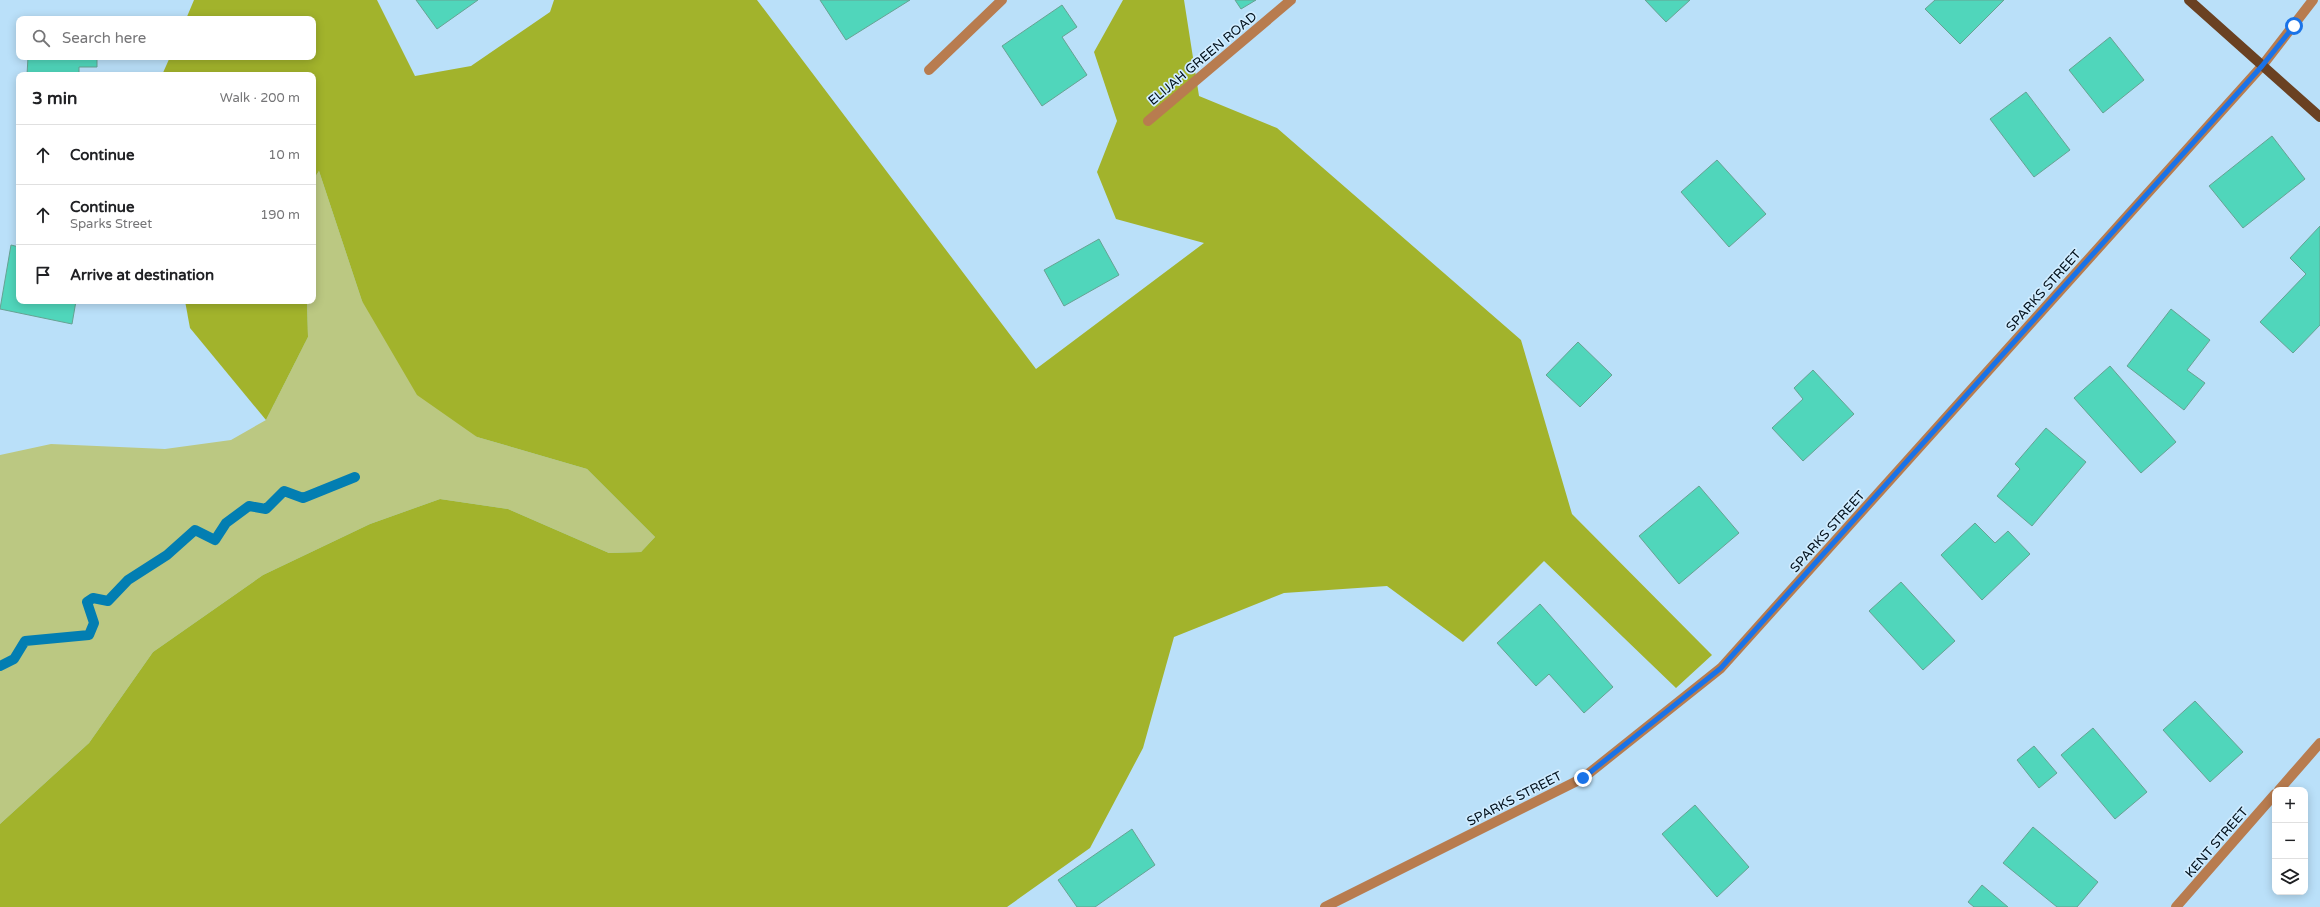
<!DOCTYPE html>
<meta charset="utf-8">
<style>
body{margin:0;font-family:"Varela Round",sans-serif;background:#f6f6f6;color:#202124}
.controls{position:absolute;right:12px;bottom:12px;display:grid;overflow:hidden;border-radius:8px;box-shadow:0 2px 10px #0003}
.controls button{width:36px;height:36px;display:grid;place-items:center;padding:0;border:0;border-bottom:1px solid #e0e0e0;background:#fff;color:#202124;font:20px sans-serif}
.stop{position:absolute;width:12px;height:12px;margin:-9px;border:3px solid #1a73e8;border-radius:50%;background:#fff}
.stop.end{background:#1a73e8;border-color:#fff;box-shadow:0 1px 4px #0008}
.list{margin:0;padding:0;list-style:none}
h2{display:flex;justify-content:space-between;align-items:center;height:52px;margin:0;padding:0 16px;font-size:17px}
h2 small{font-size:13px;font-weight:400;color:#757577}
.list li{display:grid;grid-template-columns:26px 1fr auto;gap:12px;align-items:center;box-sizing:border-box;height:60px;padding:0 16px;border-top:1px solid #e0e0e0}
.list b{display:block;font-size:15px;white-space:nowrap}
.list p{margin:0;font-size:13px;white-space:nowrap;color:#757577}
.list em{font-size:13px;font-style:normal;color:#757577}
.icon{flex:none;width:22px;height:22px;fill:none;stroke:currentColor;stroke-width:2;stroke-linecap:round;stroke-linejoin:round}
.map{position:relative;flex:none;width:2320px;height:907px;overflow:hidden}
.search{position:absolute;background:#fff;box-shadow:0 2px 10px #0003;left:16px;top:16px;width:300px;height:44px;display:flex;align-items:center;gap:10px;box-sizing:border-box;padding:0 14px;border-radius:8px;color:#757577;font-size:15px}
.panel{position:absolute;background:#fff;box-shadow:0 2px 10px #0003;left:16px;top:72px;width:300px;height:232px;border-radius:8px}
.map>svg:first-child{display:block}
.green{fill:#bbc882}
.forest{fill:#a2b32c}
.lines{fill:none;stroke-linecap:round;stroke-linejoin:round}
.stream{stroke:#027eb2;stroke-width:10}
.building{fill:#50d6bb;stroke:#67a293}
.minor{stroke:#b87c4f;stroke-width:10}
.major{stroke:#6a4122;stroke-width:10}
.route{stroke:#1a73e8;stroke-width:5}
.labels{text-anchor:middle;stroke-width:3.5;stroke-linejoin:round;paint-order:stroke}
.street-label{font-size:13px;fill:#010f1a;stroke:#d0ecff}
</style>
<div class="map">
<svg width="2320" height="907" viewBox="0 0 2320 907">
<rect width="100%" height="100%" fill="#bae0f9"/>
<polygon class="green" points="319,171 362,301 477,437 587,469 655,537 641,552 609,553 508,509 440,499 370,524 263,575 153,652 89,743 0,824 0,455 51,444 165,449 231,440 266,420 308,337 307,301 313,301 313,180"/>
<g class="forest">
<polygon points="194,0 377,0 415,76 471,66 550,12 554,0 757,0 1036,369 1204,243 1116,219 1097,172 1117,121 1094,52 1123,0 1184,0 1199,96 1277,128 1521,340 1572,514 1712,655 1676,688 1544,561 1463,642 1387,586 1284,593 1174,637 1143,748 1090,848 1007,907 0,907 0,824 89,743 153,652 263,575 370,524 440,499 508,509 609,553 641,552 655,537 587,469 477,437 417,395 362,301 319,171 313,180 313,75 162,75 170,57 313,57 313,19 186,19"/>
<polygon points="185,301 307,301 308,337 266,420 190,328"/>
</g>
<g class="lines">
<polyline class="stream" points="0,666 14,659 25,641 89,635 94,623 87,602 93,598 108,601 128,580 167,555 195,530 215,540 226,523 249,506 266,509 284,491 303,498 355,477"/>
</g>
<g class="building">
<polygon points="416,0 478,0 437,29"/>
<polygon points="820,0 910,0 846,40"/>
<polygon points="1235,0 1256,0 1241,9"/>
<polygon points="1645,0 1690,0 1666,22"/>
<polygon points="1935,0 2004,0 1960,44 1925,9"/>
<polygon points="1062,5 1077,27 1062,37 1087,75 1042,106 1002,46"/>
<polygon points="2110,37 2144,80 2103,113 2069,70"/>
<polygon points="28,57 97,57 97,67 79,67 79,75 27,75"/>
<polygon points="2026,92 2070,150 2034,177 1990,119"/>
<polygon points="2272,136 2305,179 2243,228 2209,186"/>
<polygon points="1717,160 1766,214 1729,247 1681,192"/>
<polygon points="2320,226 2320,325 2293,353 2260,322 2306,274 2290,258"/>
<polygon points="1099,239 1119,275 1064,306 1044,270"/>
<polygon points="11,245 19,247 19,301 76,301 72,324 0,309"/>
<polygon points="2171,309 2210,340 2187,370 2205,383 2184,410 2127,366"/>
<polygon points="1578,342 1612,375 1580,407 1546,375"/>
<polygon points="2110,366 2176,442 2141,473 2074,398"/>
<polygon points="1813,370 1854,414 1803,461 1772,428 1803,399 1794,388"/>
<polygon points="2046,428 2086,462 2032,526 1997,496 2020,469 2015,464"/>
<polygon points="1699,486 1739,533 1679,584 1639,536"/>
<polygon points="1975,523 1995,543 2008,531 2030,554 1982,600 1941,555"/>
<polygon points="1901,582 1955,641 1923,670 1869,611"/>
<polygon points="1540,604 1613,687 1584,713 1549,674 1536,686 1497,643"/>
<polygon points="2195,701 2243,752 2210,782 2163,730"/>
<polygon points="2093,728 2147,792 2115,819 2061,755"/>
<polygon points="2034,746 2057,773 2039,788 2017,760"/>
<polygon points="1695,805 1749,867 1717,897 1662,834"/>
<polygon points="2033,827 2098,882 2077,907 2057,907 2003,863"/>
<polygon points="1132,829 1155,865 1095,907 1077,907 1058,880"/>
<polygon points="1982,885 2008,907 1974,907 1968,902"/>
</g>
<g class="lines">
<g class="minor">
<polyline points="929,70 1002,0"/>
<polyline points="1148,121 1291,0"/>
<polyline points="2279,790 2320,743"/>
<polyline points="1325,907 1583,778 1721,668 2262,66 2313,0"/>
<polyline points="2176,907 2275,794"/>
</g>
<polyline class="major" points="2189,0 2320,117"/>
</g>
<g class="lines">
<polyline class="route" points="1583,778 1721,668 2262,66 2294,26"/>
</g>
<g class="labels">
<g class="street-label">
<text transform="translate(1202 58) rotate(-40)" y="5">ELIJAH GREEN ROAD</text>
<text transform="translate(2043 290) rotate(-48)" y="5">SPARKS STREET</text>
<text transform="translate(1827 531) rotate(-48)" y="5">SPARKS STREET</text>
<text transform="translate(1514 798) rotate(-27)" y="5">SPARKS STREET</text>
<text transform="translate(2216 842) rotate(-49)" y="5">KENT STREET</text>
</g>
</g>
</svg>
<div class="controls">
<button>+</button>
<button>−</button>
<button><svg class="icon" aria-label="layers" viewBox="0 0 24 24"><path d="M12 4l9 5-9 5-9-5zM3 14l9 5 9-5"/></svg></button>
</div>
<div class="stop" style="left:2294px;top:26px"></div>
<div class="stop end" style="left:1583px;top:778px"></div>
<div class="search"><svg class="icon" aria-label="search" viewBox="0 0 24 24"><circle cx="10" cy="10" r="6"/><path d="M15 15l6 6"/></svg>Search here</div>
<section class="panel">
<h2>3 min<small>Walk · 200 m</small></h2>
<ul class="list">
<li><svg class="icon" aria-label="ahead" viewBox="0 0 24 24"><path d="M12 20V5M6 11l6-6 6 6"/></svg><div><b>Continue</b></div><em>10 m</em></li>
<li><svg class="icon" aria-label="ahead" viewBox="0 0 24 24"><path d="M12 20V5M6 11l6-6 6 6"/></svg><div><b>Continue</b><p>Sparks Street</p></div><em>190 m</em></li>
<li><svg class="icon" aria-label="arrive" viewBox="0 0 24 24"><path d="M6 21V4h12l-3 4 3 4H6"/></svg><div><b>Arrive at destination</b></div></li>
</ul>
</section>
</div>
